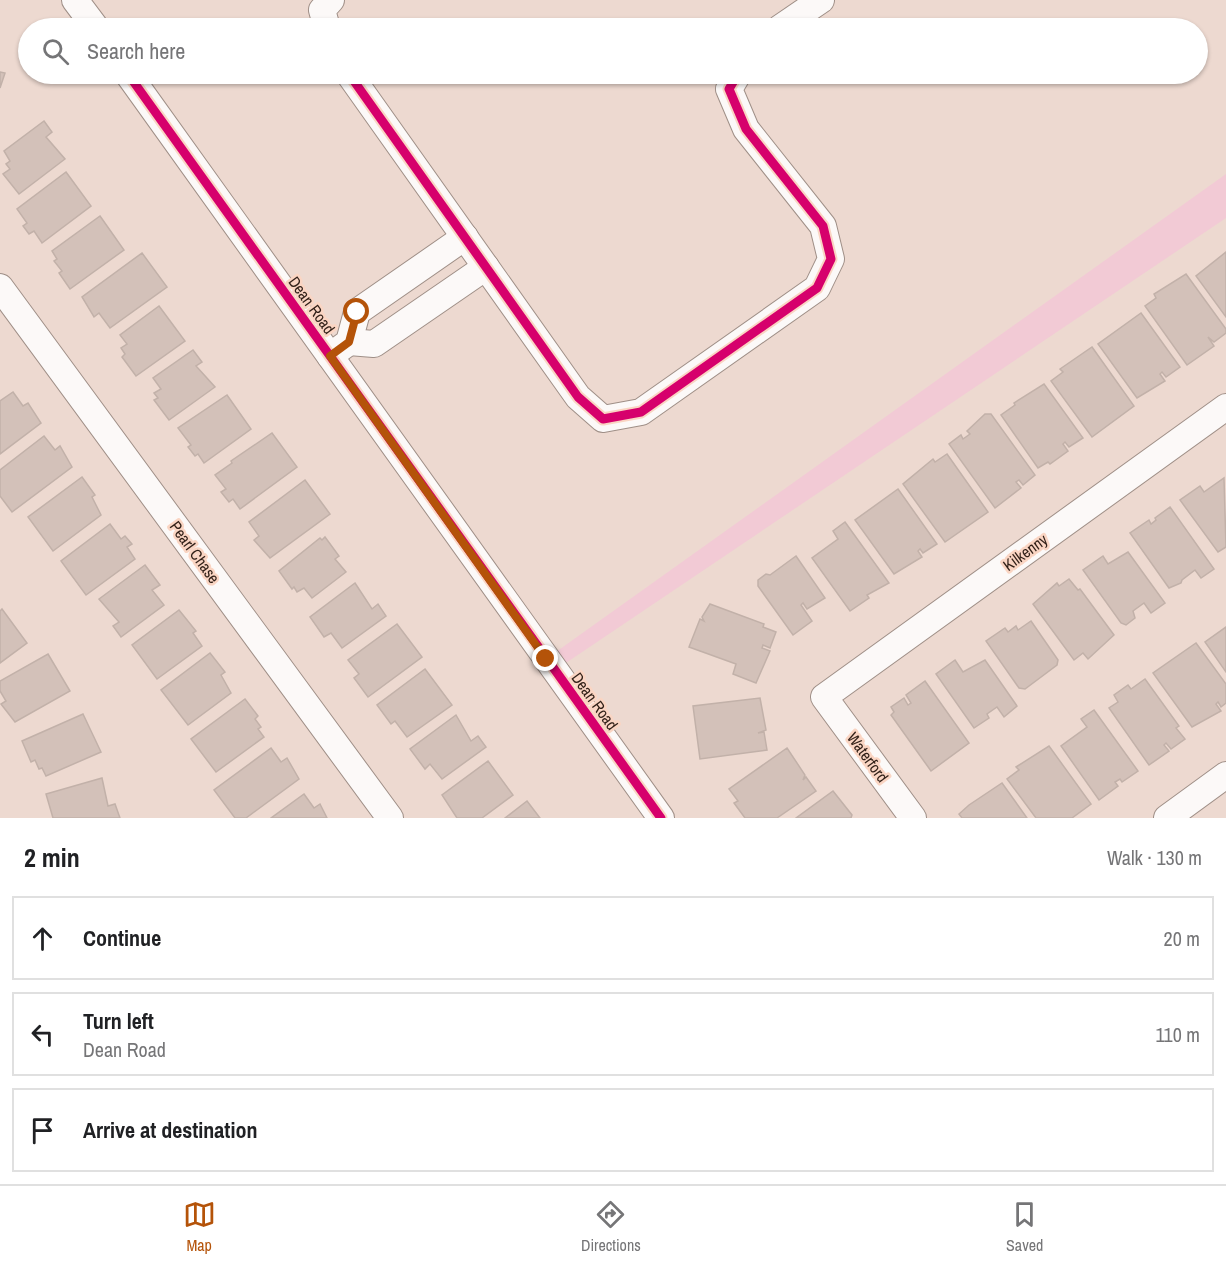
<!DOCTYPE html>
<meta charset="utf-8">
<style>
body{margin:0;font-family:"Archivo Narrow",sans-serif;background:#f6f6f6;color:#202124}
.stop{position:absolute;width:18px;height:18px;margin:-14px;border:4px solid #b45309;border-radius:50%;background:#fff}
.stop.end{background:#b45309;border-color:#fff;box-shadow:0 2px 6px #0008}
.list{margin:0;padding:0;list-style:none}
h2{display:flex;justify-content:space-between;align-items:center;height:78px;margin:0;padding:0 24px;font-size:26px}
h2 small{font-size:20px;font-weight:400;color:#757577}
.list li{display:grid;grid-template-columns:39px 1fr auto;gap:18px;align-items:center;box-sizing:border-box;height:84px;margin:0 12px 12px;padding:0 12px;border:2px solid #e0e0e0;border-radius:0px}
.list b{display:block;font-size:22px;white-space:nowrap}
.list p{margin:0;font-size:20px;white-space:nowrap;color:#757577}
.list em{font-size:20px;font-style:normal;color:#757577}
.icon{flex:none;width:33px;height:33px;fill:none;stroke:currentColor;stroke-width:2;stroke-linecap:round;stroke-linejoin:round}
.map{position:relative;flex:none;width:1226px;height:818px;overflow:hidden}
.search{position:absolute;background:#fff;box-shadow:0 2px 4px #0004;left:18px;right:18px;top:18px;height:66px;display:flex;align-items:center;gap:15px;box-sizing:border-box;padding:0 21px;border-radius:33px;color:#757577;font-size:22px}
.sheet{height:366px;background:#fff}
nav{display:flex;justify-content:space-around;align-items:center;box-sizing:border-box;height:84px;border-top:2px solid #e0e0e0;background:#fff;font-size:16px;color:#757577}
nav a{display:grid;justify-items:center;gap:3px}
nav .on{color:#b45309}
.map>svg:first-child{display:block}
.green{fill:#f2cad5}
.building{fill:#d3c1b9;stroke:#c2b1a9;stroke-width:1.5}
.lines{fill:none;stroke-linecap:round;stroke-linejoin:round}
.minor-casing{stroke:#9f8f87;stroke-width:28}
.minor{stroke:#fcf9f8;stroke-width:26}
.cycleway-casing{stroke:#fad5c3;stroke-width:13}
.cycleway{stroke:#d6006c;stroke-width:9}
.route{stroke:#b45309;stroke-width:8}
.labels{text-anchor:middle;stroke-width:5;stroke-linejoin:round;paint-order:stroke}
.street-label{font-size:16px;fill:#301f17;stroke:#fad5c3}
</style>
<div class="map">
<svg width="1226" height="818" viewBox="0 0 1226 818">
<rect width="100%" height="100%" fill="#edd9d0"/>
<polygon class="green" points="1226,174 1226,218 554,671 546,659"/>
<g class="building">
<polygon points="0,72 5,73 0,88"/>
<polygon points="44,121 52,132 46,137 65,159 19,194 3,174 10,169 6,164 10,161 4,151"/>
<polygon points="66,172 91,206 42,243 34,231 29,234 23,226 27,223 17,209"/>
<polygon points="100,216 124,250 70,289 59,273 62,271 54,261 57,259 52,251"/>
<polygon points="1226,252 1226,317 1196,276"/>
<polygon points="142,253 167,287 110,328 99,313 94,317 82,297"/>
<polygon points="1186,274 1226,329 1226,333 1214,342 1208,337 1214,346 1187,365 1145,306 1156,298 1154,294"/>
<polygon points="159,306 185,341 136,376 122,357 125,354 121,348 127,344 120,335"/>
<polygon points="1141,313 1180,367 1166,377 1162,372 1160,374 1165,381 1137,398 1098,344"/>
<polygon points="1092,347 1134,406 1092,437 1051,381 1063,372 1060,369"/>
<polygon points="193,350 202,362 196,366 215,387 169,420 154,400 158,398 154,393 161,389 153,378"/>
<polygon points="1044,384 1083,438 1069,447 1065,442 1063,444 1068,451 1050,464 1048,462 1038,468 1001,415 1015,405 1014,403"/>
<polygon points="13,392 23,406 28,403 41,423 0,454 0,401"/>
<polygon points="227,395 251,429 204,463 198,454 195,456 188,447 191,445 178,428"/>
<polygon points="985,414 991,414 1035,475 1023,485 1019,480 1016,482 1021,488 995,508 949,444 961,435 963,439 970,434 967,431"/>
<polygon points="272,433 297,467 240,509 233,499 229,502 221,492 226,489 215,475 232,463 231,461"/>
<polygon points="44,436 55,450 60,446 72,467 12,512 0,496 0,470"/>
<polygon points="947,454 988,512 945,542 903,484 933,459 935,462"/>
<polygon points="82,477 95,495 92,497 101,515 53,551 28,517"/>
<polygon points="1224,478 1226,547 1218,552 1180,500 1200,486 1204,492"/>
<polygon points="305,480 330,514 270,558 254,540 259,536 249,522"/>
<polygon points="898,489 937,544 923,553 920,549 918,551 922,557 894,574 855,520"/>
<polygon points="1170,507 1214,569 1201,578 1195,570 1182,580 1181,583 1169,588 1130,533 1149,520 1151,524 1156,520 1155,518"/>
<polygon points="845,522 889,583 867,595 869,598 850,611 812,558 838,539 833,531"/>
<polygon points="110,524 121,539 125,536 132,544 127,547 135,559 86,595 61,561"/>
<polygon points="325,537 339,556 335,559 346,572 312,598 304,588 297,592 294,587 292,589 279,571 320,538 322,540"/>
<polygon points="1128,552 1165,603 1151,613 1144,603 1133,611 1135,618 1126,625 1121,623 1083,570 1103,556 1108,564"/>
<polygon points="796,556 825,598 807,609 803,603 801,605 812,621 793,635 758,586 758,580 766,574 770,575"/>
<polygon points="145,565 160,585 152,590 164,605 121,637 113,626 119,622 99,599"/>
<polygon points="1069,579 1078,590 1080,589 1114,635 1088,659 1083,653 1074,660 1033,604 1057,583 1059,586"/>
<polygon points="355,583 372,609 378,604 386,616 342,648 331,633 324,637 310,617"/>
<polygon points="710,604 764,624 763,627 776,632 770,648 763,645 762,648 770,651 756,683 733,674 736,664 689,647 700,619 704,621 702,617"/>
<polygon points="2,609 27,643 0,663 0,611"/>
<polygon points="179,610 196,631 193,633 202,646 157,679 132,645"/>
<polygon points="1031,621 1058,660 1057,665 1025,689 1019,688 986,641 1005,628 1008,632 1016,626 1018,630"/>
<polygon points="397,624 422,657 368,697 354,678 359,674 348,660"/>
<polygon points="1226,627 1226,672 1205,642"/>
<polygon points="1196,643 1226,684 1226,703 1221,707 1218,702 1216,704 1221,711 1192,727 1153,673"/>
<polygon points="210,653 225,672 221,675 231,693 188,725 161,690"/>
<polygon points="48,654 70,691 15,722 1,704 6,701 0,691 0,681"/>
<polygon points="955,660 963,672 985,660 1017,706 1004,717 997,707 987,714 989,718 974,728 936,674"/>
<polygon points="425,669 452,705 407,737 395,721 391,724 377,705"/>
<polygon points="1145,679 1179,726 1176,728 1185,739 1171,749 1166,743 1164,745 1169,751 1149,765 1109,708 1118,702 1114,695 1128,685 1131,689"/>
<polygon points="925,681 969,743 931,771 891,715 894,712 891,707 904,698 908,705 911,703 906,695"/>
<polygon points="760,698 766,730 758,733 764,732 767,750 700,759 693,706"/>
<polygon points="245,699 258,716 255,719 261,727 258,729 264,737 216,772 191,739"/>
<polygon points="1094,710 1138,771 1122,782 1120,779 1115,782 1118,786 1099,800 1061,746 1087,727 1081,719"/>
<polygon points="83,714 101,752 46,776 42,768 39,769 35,760 31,762 22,741"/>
<polygon points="456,715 471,741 478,736 486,747 442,779 430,764 425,769 410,749"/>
<polygon points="1049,746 1091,804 1072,818 1036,818 1007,779 1019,770 1016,767"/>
<polygon points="271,748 281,762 287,758 299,779 246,818 235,818 214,790"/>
<polygon points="787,748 805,775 803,780 806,777 816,791 777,818 745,818 734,803 738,801 729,789"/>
<polygon points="488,761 513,795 482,818 457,818 442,795"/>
<polygon points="102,778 108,806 115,804 120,818 53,818 46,794"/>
<polygon points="1002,783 1027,818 962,818 959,814 969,805"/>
<polygon points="833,791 852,815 851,818 796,818"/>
<polygon points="304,794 314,808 320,804 327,818 271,818"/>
<polygon points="527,801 540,818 505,818"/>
</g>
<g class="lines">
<g class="minor-casing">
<g id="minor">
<polyline points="75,0 96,28"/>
<polyline points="327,28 322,10 331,0"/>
<polyline points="780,28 821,0"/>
<polyline points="128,74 661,818"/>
<polyline points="349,74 578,397 603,419 641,412 817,288 831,259 823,226 746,129 729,89 738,74"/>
<polyline points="0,287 390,818"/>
<polyline points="349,342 374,344 486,267"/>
<polyline points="330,356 349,342 357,312 465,237"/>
<polyline points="913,818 824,697 1226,407"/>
<polyline points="1167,818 1226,775"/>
</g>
</g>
<use href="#minor" class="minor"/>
<g class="cycleway-casing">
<g id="cycleway">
<polyline points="128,74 661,818"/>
<polyline points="349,74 578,397 603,419 641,412 817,288 831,259 823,226 746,129 729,89 738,74"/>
</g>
</g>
<use href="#cycleway" class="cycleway"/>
</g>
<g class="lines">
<polyline class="route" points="357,312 349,342 330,356 546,659"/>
</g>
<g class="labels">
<g class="street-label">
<text transform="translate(312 305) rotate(54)" y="6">Dean Road</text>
<text transform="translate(195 552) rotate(54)" y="6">Pearl Chase</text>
<text transform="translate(1025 552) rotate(-36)" y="6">Kilkenny</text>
<text transform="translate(595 701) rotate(54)" y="6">Dean Road</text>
<text transform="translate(868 757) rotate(54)" y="6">Waterford</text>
</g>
</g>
</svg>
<div class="stop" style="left:357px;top:312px"></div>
<div class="stop end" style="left:546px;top:659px"></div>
<div class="search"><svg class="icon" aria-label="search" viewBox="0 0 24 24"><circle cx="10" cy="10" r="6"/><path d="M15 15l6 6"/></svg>Search here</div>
</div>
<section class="sheet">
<h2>2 min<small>Walk · 130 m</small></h2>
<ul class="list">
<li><svg class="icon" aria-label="ahead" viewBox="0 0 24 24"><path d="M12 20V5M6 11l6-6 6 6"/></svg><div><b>Continue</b></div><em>20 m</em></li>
<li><svg class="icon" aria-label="left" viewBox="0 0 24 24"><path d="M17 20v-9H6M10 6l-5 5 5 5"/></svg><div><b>Turn left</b><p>Dean Road</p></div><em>110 m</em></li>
<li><svg class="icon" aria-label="arrive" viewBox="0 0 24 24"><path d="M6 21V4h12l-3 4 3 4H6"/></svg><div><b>Arrive at destination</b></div></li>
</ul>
</section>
<nav>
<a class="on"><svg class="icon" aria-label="map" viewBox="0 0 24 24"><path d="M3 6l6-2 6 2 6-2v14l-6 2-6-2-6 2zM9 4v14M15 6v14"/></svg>Map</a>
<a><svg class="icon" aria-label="directions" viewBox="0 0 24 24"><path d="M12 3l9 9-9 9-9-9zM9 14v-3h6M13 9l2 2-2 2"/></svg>Directions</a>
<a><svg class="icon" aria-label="saved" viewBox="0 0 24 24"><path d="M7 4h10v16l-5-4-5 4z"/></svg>Saved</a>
</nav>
